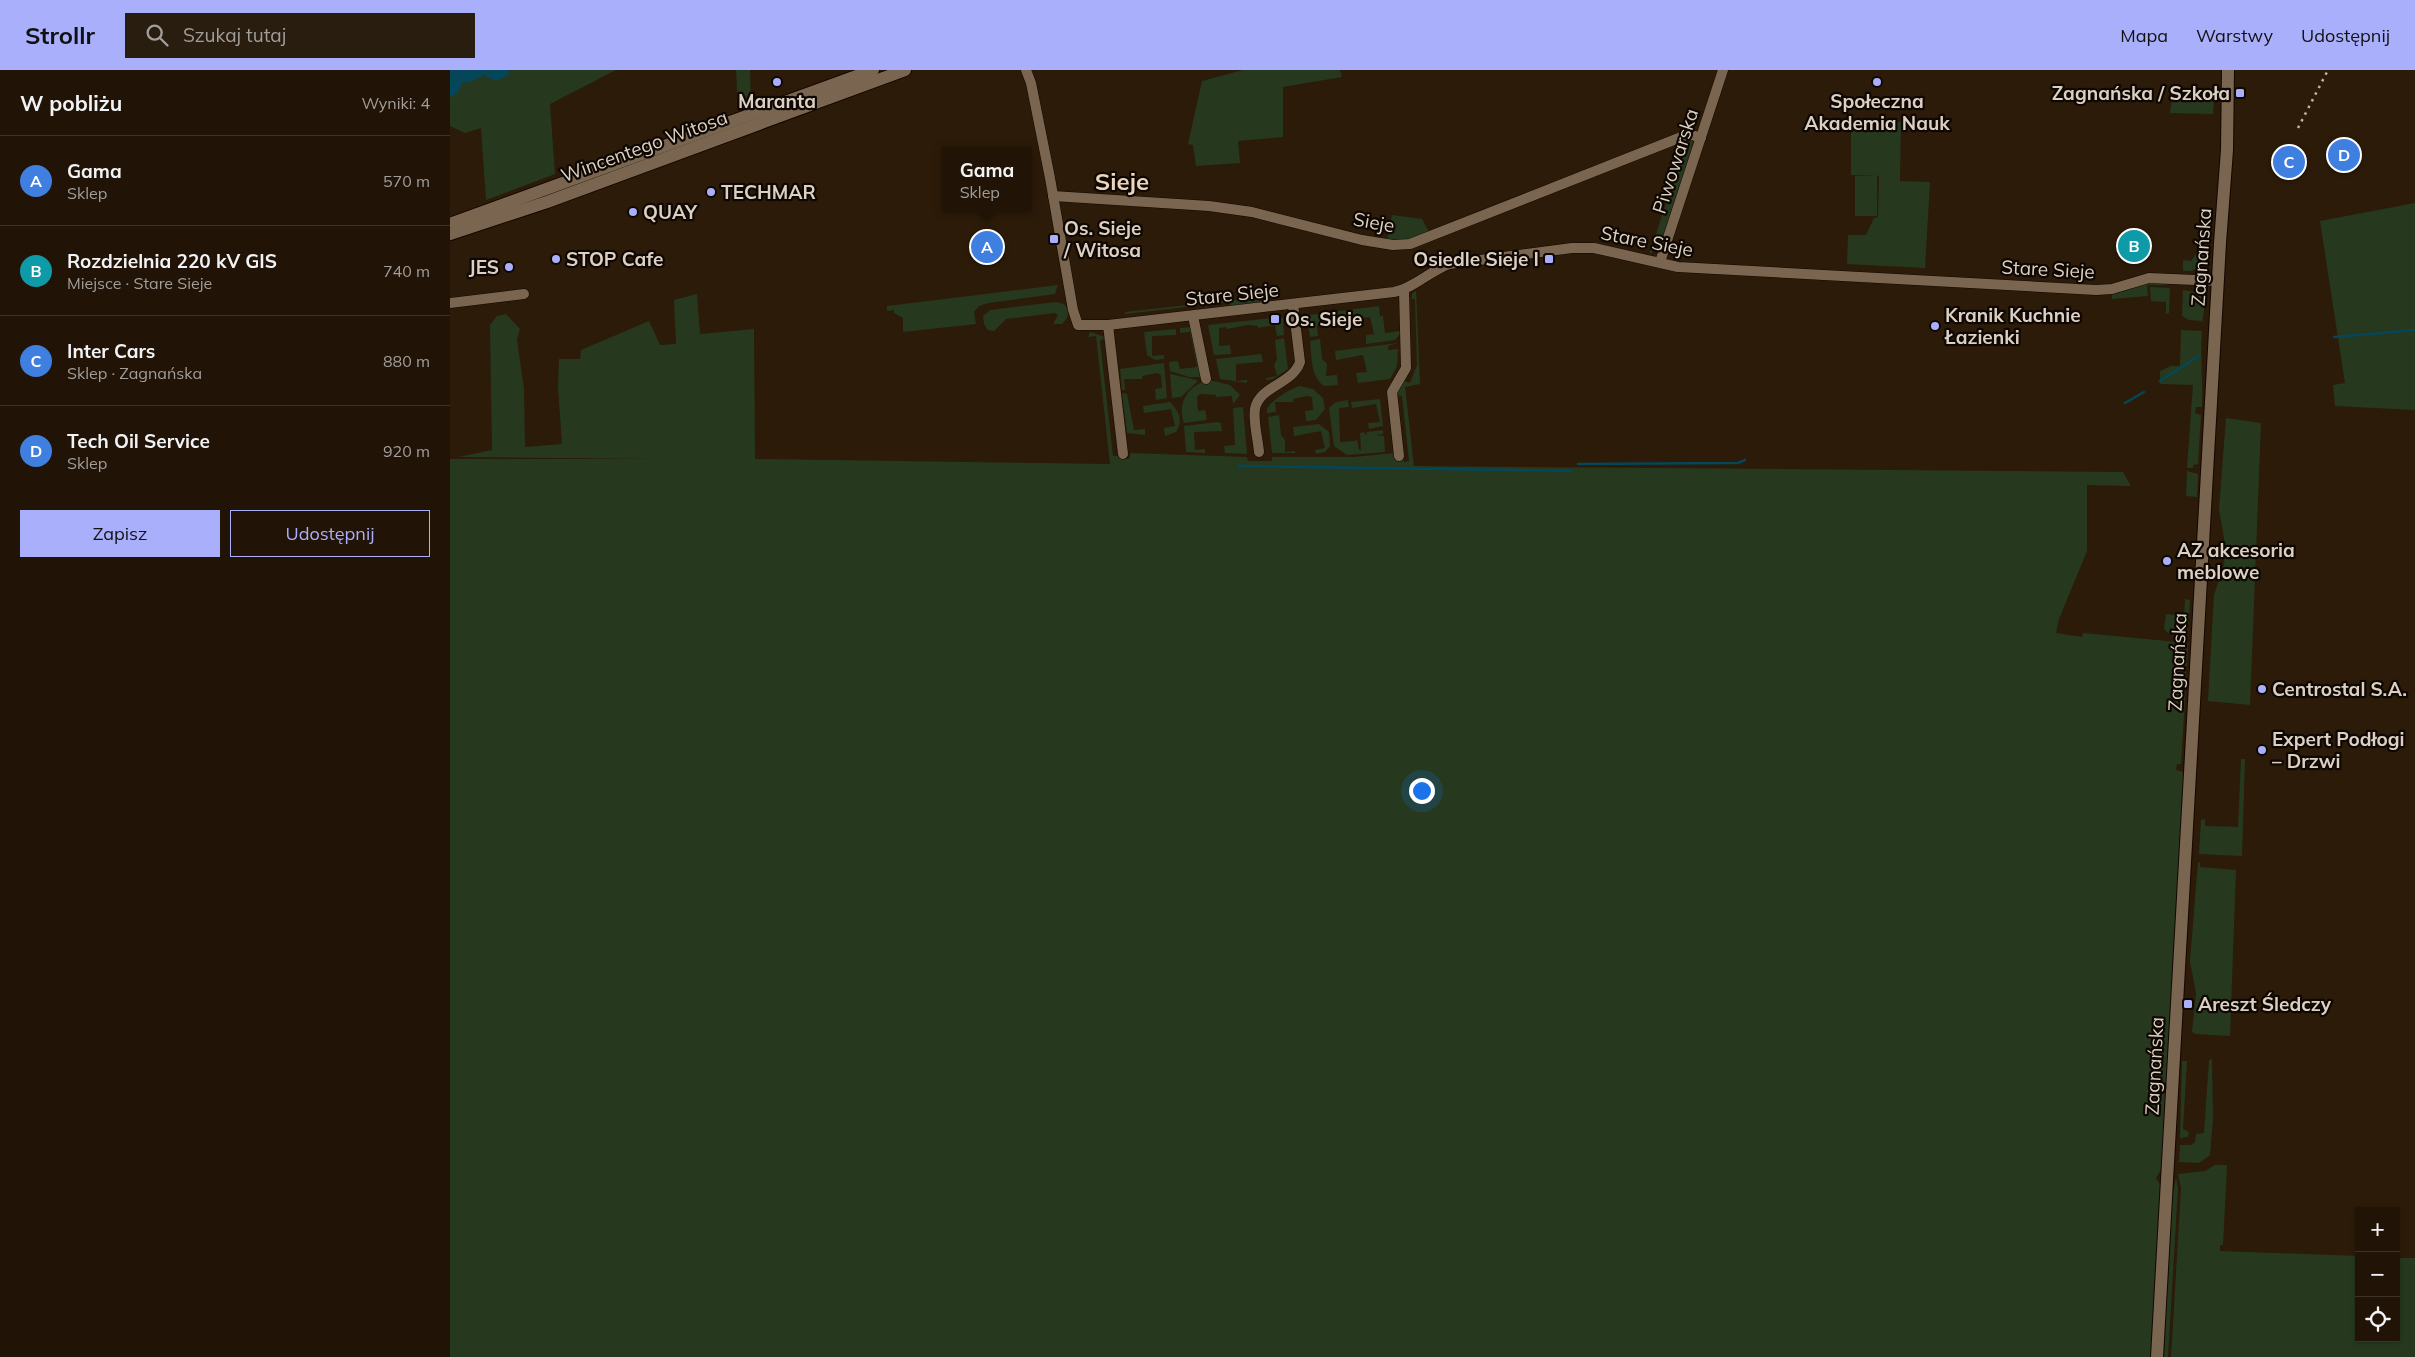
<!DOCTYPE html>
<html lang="pl">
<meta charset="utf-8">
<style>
body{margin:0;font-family:Mulish,sans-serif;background:#291d10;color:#f1f3f6}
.controls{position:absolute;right:15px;bottom:15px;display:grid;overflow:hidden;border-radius:0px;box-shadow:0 1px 4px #0004}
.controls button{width:45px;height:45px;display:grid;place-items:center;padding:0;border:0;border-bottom:1px solid #3e3328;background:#211406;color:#f1f3f6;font:25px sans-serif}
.you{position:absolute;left:971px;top:720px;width:18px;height:18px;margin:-12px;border:4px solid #fff;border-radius:50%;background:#1a73e8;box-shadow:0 0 0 8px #1a73e833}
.badge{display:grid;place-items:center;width:32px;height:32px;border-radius:50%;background:#aaaffb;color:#fff;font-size:16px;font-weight:700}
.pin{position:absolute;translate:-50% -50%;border:2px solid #fff;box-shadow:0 1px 5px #0006}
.popup{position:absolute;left:492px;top:77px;width:90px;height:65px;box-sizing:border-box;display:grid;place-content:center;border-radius:0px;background:#211406;filter:drop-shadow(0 1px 4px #0005);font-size:16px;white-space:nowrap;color:#a29e9b}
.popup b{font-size:19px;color:#f1f3f6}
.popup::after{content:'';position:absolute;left:50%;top:100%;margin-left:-10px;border:10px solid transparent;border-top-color:#211406}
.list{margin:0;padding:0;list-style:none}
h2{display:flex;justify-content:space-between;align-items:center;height:65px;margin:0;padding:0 20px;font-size:21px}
h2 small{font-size:16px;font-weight:400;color:#a29e9b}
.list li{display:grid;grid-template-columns:32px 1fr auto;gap:15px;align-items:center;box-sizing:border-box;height:90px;padding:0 20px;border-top:1px solid #3e3328}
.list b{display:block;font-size:19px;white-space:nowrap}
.list p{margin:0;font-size:16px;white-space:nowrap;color:#a29e9b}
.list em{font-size:16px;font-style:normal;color:#a29e9b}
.actions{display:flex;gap:10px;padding:15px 20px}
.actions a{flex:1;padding:11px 0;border:1px solid #aaaffb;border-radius:0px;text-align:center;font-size:18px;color:#aaaffb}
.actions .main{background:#aaaffb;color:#111}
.icon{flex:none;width:28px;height:28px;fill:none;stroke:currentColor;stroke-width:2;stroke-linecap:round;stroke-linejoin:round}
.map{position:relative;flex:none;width:1965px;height:1287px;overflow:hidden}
header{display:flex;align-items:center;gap:30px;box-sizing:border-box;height:70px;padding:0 25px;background:#aaaffb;color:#111}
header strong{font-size:24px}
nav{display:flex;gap:28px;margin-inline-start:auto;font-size:18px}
.search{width:350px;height:45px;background:#291d10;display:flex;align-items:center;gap:12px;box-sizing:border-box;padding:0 18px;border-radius:0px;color:#a29e9b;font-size:19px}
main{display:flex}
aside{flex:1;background:#211406}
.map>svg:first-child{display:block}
.green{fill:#26391f}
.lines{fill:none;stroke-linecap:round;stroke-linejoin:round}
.stream{stroke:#054659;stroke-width:2.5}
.river{stroke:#054659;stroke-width:15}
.minor-casing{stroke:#140600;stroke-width:11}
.tertiary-casing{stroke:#140600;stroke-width:14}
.secondary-casing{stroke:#140600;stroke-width:14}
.minor{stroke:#7a6650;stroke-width:10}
.tertiary{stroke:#7a6650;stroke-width:12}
.secondary{stroke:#7a6650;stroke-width:12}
.rail{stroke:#c1b4a7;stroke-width:2.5;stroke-dasharray:2.5 5;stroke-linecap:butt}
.poi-dot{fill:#aaaffb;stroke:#0f0802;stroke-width:2}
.labels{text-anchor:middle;stroke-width:4.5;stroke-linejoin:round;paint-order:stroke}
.poi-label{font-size:19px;font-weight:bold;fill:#dcd0c4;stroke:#0f0802;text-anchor:start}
.street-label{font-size:19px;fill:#dcd0c4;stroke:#0f0802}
.district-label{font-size:24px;font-weight:bold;fill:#ecd5bd;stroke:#0f0802}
</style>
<header>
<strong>Strollr</strong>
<div class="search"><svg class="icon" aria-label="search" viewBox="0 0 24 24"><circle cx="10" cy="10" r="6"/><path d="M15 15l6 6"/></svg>Szukaj tutaj</div>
<nav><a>Mapa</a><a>Warstwy</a><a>Udostępnij</a></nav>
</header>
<main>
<aside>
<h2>W pobliżu<small>Wyniki: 4</small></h2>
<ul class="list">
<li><span class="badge" style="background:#3f7fe0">A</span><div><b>Gama</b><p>Sklep</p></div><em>570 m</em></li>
<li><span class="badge" style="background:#0f9aa8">B</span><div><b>Rozdzielnia 220 kV GIS</b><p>Miejsce · Stare Sieje</p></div><em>740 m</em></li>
<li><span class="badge" style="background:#3f7fe0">C</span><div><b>Inter Cars</b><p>Sklep · Zagnańska</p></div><em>880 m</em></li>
<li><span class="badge" style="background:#3f7fe0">D</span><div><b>Tech Oil Service</b><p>Sklep</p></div><em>920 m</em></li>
</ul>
<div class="actions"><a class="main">Zapisz</a><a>Udostępnij</a></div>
</aside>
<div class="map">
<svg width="1965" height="1287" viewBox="0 0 1965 1287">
<rect width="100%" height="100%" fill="#2c1b08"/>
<g class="green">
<polygon points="0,0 166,0 100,34 105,104 36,130 31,58 15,63 0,56"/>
<polygon points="286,0 300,0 301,35 288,39"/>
<polygon points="793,0 890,0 892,7 833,17 833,67 788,71 790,93 746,96 743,75 738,74 752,11"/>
<polygon points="1722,30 1764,31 1763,44 1720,43"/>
<polygon points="1401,49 1451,52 1450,111 1480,112 1475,198 1397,194 1398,165 1416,165 1424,148 1428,147 1429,106 1401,105"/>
<polygon points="1238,67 1243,70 1242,80 1211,174 1199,185"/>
<rect x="1405" y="106" width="22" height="40"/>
<polygon points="1965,133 1965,340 1885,336 1883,315 1895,313 1870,151"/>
<polygon points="942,145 972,149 980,164 961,171 937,171"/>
<polygon points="1758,164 1755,196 1740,201 1733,201 1733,190 1741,191 1746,184 1755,178"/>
<polygon points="1707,212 1720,215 1697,215 1698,226 1662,229 1662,225 1690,215"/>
<polygon points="608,215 605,224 539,233 529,236 524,242 526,254 453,262 453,248 444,243 444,240 437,241 437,236"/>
<polygon points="1700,217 1720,218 1719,243 1716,244 1716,232 1701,231"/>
<polygon points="1733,220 1756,224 1752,255 1752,251 1739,250 1732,246"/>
<polygon points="966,221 970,314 955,317 964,396 1673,402 1681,416 1637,415 1637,481 1609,549 1606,563 1632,567 1633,563 1738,573 1737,596 1732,596 1732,602 1736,602 1736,607 1731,607 1731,611 1736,612 1731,694 1727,694 1726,700 1734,702 1719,985 1711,1100 1706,1108 1710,1114 1711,1156 1704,1287 0,1287 0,389 207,389 9,387 42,380 40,255 47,246 56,244 70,259 67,270 74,319 75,377 112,374 108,317 109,289 130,289 131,280 199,251 210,275 226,274 224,230 247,224 250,264 304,259 305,389 660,394 646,266 638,267 640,262 655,267 650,271 663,386 676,386 677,389 680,388 680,383 797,387 798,391 822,391 822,387 904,387 944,383 953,388 954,392 959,391 952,326 946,325 954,311 960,313 967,295 965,229 962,229 962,224"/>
<polygon points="827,225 813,229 814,234 780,237 779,232 675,244 675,242"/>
<path d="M606 232 614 234C620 242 619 248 612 254H603L608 245 605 243 556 249 544 261 538 260 534 254 533 246 540 240Z"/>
<polygon points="929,236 930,246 933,246 935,263 950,261 950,264 945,270 916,274 916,265 924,264 920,247 913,248 913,250 893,250 893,252 884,253 884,256 867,256 868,266 860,267 857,247 859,245"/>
<polygon points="829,247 833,248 834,265 827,266 825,255 808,258 808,256 798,255 777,259 776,257 769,258 769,276 780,275 781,284 764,285 758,255 823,248 824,250 829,250"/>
<polygon points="742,257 753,307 739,307 720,301 719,292 728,291 730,299 747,297 740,262 730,263 730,258"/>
<polygon points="726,259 726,265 702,266 702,286 714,285 714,289 705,290 697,285 694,262"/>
<path d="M1731 260 1752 261C1750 287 1753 311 1752 337H1746L1745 343 1751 345 1748 394 1743 395V398H1737L1743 315 1710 314V301L1721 296H1730Z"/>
<polygon points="834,268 838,299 823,309 816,310 816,308 827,306 824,295 827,289 825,270"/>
<path d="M870 269 872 289 877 294 876 306 887 305 888 315 874 316C860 306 862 286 860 271Z"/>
<polygon points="948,273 938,276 938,280 948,279 947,296 940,309 908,313 906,303 917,302 913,285 886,290 885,281"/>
<polygon points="811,284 813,292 786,294 786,311 797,310 797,313 770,309 766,289"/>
<polygon points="714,293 717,328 706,330 705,319 712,318 711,305 707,303 692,306 692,309 674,309 675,320 672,320 670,299"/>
<polygon points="720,304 747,310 747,312 731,327 722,328"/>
<path d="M759 310 780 315 790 325 783 334 782 326 766 327V325L750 324 747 327 748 341 755 340 757 350 734 353C727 333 738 315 759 310Z"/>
<path d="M850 316 863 319 873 328 875 339 866 350 856 351 855 341 863 340 862 327 857 326 843 329V332H825L826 342 817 343V338C824 329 839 319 850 316Z"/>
<polygon points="672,323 677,324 684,360 695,359 695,365 677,363"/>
<polygon points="930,329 933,356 919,359 918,353 930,352 926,334 902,338 901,332"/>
<polygon points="898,330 899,337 889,338 890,372 905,371 907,369 909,380 911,380 910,363 914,362 916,366 917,362 933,360 933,364 926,365 934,366 935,382 897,385 884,376 879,338 886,332"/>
<path d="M720 332C728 340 734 351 726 362L715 366 714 358 725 356 721 339 694 343 693 336Z"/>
<polygon points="793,337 797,384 775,383 774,376 785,375 783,338"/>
<polygon points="829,345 831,365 835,370 835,382 845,381 845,383 822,383 818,347"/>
<polygon points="1776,348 1811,353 1800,635 1758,631 1764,525 1774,495 1775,474 1769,439"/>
<polygon points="768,352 771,353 772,361 744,362 745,380 755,379 755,383 736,382 734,356"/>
<polygon points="869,354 879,362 880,376 875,382 866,384 865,380 875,378 871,361 844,366 843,357"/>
<polygon points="1737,401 1748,404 1747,427 1736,426"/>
<polygon points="1735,529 1740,530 1738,564 1718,563 1714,559 1716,544 1734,546"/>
<polygon points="1791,689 1795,689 1792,786 1749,784 1751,750 1755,749 1755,756 1788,757"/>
<polygon points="1748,792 1750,793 1750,797 1786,800 1780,966 1746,964 1742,962 1746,923 1740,891"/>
<polygon points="1762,989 1763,1049 1760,1085 1749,1093 1729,1092 1730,1075 1741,1075 1745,1072 1746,1064 1754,1063 1759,990"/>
<polygon points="1732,991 1737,991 1733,1059 1739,1062 1738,1067 1730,1068"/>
<polygon points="1765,1095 1777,1095 1773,1175 1770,1175 1770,1181 1909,1186 1909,1268 1946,1268 1946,1188 1965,1188 1965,1287 1721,1287 1731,1118 1728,1104 1755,1101"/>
<polygon points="1726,1107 1728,1119 1718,1287 1711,1287 1719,1147"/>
</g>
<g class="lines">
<g class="stream">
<polyline points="1884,267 1965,260"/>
<polyline points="1710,311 1749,286"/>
<polyline points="1675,333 1694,322"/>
<polyline points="1128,394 1288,393 1295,390"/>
<polyline points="789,396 1121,401"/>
</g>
<g class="river">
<polyline points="40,0 46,3 52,0"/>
<polyline points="0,4 17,5 28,0"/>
<polyline points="0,12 4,14 0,19"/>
</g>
<g class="minor-casing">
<g id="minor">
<path d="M576 0 581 13 600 108 623 240 628 255H658L944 222C964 218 980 201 999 194L1122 178H1144L1228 197 1646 220 1662 219 1699 208 1768 211"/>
<polyline points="603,126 759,136 802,142 912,170 943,175 960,174 1239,64 1251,68"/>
<polyline points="1210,192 1273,0"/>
<polyline points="0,233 74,224"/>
<polyline points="743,246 756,309"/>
<polyline points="658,255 673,384"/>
<path d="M809 382C808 369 803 352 805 339 809 316 843 314 850 292L843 234"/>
<polyline points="949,386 942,322 956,298 954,220"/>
</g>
</g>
<g class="tertiary-casing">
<polyline id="tertiary" points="1707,1287 1770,173 1777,80 1778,0"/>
</g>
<g class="secondary-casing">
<g id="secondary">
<polyline points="0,154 423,0"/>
<polyline points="0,164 97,132 455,0"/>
</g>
</g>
<use href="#minor" class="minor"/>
<use href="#tertiary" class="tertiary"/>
<use href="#secondary" class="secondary"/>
<polyline class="rail" points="1848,58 1878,0"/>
</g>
<g class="poi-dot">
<circle cx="327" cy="12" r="5"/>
<circle cx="1427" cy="12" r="5"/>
<rect x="1785" y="18" width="10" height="10" rx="2.5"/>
<circle cx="261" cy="122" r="5"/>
<circle cx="183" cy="142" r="5"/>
<rect x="599" y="164" width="10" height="10" rx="2.5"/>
<circle cx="106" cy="189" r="5"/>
<rect x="1094" y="184" width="10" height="10" rx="2.5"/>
<circle cx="59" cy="197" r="5"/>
<rect x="820" y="244" width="10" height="10" rx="2.5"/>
<circle cx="1485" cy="256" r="5"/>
<circle cx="1717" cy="491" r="5"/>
<circle cx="1812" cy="619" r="5"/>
<circle cx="1812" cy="680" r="5"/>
<rect x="1733" y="929" width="10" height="10" rx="2.5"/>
</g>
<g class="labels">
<g class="poi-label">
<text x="1780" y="30" text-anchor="end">Zagnańska / Szkoła</text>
<text x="327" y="38" text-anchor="middle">Maranta</text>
<text x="1427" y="38" text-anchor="middle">Społeczna<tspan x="1427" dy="22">Akademia Nauk</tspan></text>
<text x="271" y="129">TECHMAR</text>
<text x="193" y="149">QUAY</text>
<text x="614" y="165">Os. Sieje<tspan x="614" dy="22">/ Witosa</tspan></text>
<text x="116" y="196">STOP Cafe</text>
<text x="1089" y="196" text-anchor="end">Osiedle Sieje I</text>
<text x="49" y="204" text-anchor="end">JES</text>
<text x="1495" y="252">Kranik Kuchnie<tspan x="1495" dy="22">Łazienki</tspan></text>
<text x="835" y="256">Os. Sieje</text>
<text x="1727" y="487">AZ akcesoria<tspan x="1727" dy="22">meblowe</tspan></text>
<text x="1822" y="626">Centrostal S.A.</text>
<text x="1822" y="676">Expert Podłogi<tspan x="1822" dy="22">– Drzwi</tspan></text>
<text x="1748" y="941">Areszt Śledczy</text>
</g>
<g class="street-label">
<text transform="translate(194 76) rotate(-20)" y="7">Wincentego Witosa</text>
<text transform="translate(1225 91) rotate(-72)" y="7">Piwowarska</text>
<text transform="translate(924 152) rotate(10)" y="7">Sieje</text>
<text transform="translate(1197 171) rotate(11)" y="7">Stare Sieje</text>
<text transform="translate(1751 187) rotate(-86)" y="7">Zagnańska</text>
<text transform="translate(1598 199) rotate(3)" y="7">Stare Sieje</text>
<text transform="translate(782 224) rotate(-6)" y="7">Stare Sieje</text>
<text transform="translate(1727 592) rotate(-87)" y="7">Zagnańska</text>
<text transform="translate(1704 996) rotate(-87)" y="7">Zagnańska</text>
</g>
<g class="district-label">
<text x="672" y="120">Sieje</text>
</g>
</g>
</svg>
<div class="controls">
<button>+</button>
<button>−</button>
<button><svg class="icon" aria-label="locate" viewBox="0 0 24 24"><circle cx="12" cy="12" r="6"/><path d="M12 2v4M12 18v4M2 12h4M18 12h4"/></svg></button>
</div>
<div class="you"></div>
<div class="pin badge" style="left:537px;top:177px;background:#3f7fe0">A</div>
<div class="popup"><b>Gama</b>Sklep</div>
<div class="pin badge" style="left:1684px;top:176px;background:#0f9aa8">B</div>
<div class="pin badge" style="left:1839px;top:92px;background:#3f7fe0">C</div>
<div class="pin badge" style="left:1894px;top:85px;background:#3f7fe0">D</div>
</div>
</main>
